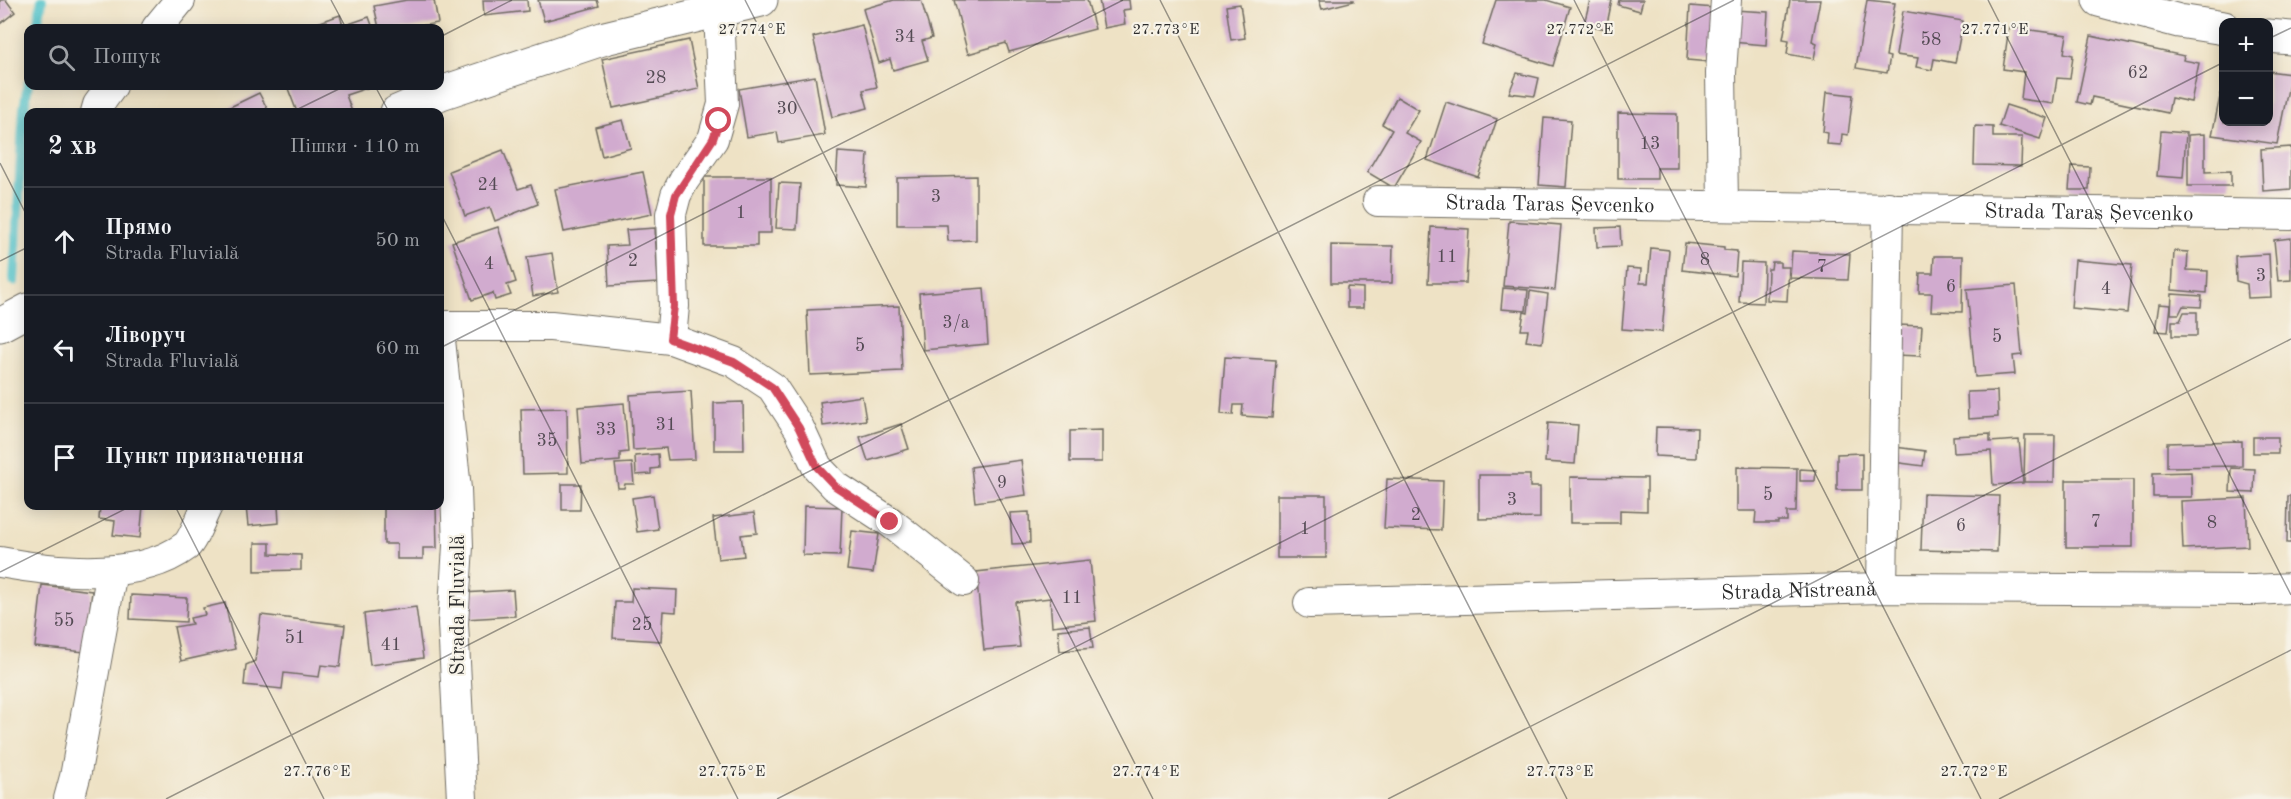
<!DOCTYPE html>
<html lang="uk">
<meta charset="utf-8">
<style>
body{margin:0;font-family:"Old Standard TT",serif;background:#20242c;color:#f1f3f6}
.controls{position:absolute;right:18px;top:18px;display:grid;overflow:hidden;border-radius:12px;box-shadow:0 3px 15px #0003}
.controls button{width:54px;height:54px;display:grid;place-items:center;padding:0;border:0;border-bottom:2px solid #363941;background:#171b24;color:#f1f3f6;font:30px sans-serif}
.stop{position:absolute;width:18px;height:18px;margin:-14px;border:4px solid #d1495b;border-radius:50%;background:#fff}
.stop.end{background:#d1495b;border-color:#fff;box-shadow:0 2px 6px #0008}
.list{margin:0;padding:0;list-style:none}
h2{display:flex;justify-content:space-between;align-items:center;height:78px;margin:0;padding:0 24px;font-size:26px}
h2 small{font-size:20px;font-weight:400;color:#9ea1a6}
.list li{display:grid;grid-template-columns:39px 1fr auto;gap:18px;align-items:center;box-sizing:border-box;height:108px;padding:0 24px;border-top:2px solid #363941}
.list b{display:block;font-size:22px;white-space:nowrap}
.list p{margin:0;font-size:20px;white-space:nowrap;color:#9ea1a6}
.list em{font-size:20px;font-style:normal;color:#9ea1a6}
.icon{flex:none;width:33px;height:33px;fill:none;stroke:currentColor;stroke-width:2;stroke-linecap:round;stroke-linejoin:round}
.map{position:relative;flex:none;width:2291px;height:799px;overflow:hidden}
.search{position:absolute;background:#171b24;box-shadow:0 3px 15px #0003;left:24px;top:24px;width:420px;height:66px;display:flex;align-items:center;gap:15px;box-sizing:border-box;padding:0 21px;border-radius:12px;color:#9ea1a6;font-size:22px}
.panel{position:absolute;background:#171b24;box-shadow:0 3px 15px #0003;left:24px;top:108px;width:420px;height:402px;border-radius:12px}
.map>svg:first-child{display:block}
.lines{fill:none;stroke-linecap:round;stroke-linejoin:round}
.stream{stroke:#55c3ca;stroke-width:10}
.building{fill:#d1abcf}
.street-casing{stroke:#6f6b61;stroke-width:32}
.primary-casing{stroke:#6f6b61;stroke-width:35}
.street{stroke:#fff;stroke-width:30}
.primary{stroke:#fff;stroke-width:33}
.route{stroke:#d1495b;stroke-width:8}
.ticks{fill:none;stroke:#2b2b2b;stroke-width:1.5;stroke-opacity:0.45}
.labels{text-anchor:middle;stroke-width:4.5;stroke-linejoin:round;paint-order:stroke}
.number-label{font-size:18px;fill:#544b54}
.street-label{font-size:21px;fill:#2b2b2b;stroke:#f7f3e8}
.ticks-label{font-size:15px;text-anchor:middle;fill:#2b2b2b;stroke:#f7f3e8;stroke-width:4.5;stroke-linejoin:round;paint-order:stroke}
</style>
<div class="map">
<svg width="2291" height="799" viewBox="0 0 2291 799">
<rect width="100%" height="100%" fill="#f7f3e8"/>
<filter id="ink" filterUnits="userSpaceOnUse"><feTurbulence type="fractalNoise" baseFrequency=".0167" numOctaves="2"/><feDisplacementMap in="SourceGraphic" scale="12" xChannelSelector="R" yChannelSelector="G"/><feConvolveMatrix kernelMatrix="1 2 1 2 8 2 1 2 1" color-interpolation-filters="sRGB"/></filter>
<filter id="wash" filterUnits="userSpaceOnUse"><feTurbulence type="fractalNoise" baseFrequency=".008" numOctaves="4" result="noise"/><feDisplacementMap in="SourceGraphic" scale="24" xChannelSelector="R" yChannelSelector="G"/><feGaussianBlur stdDeviation="1.35" result="paint"/><feColorMatrix in="noise" values="0 0 0 0 0 0 0 0 0 0 0 0 0 0 0 0 0 1.4 0 .05"/><feComposite in="paint" operator="in"/></filter>
<g filter="url(#wash)">
<rect width="100%" height="100%" fill="#eee2c5"/>
<g class="lines">
<g class="stream">
<polyline points="37,28 42,0"/>
<polyline points="14,281 24,110 28,84"/>
</g>
</g>
<g id="blocks">
<g class="building">
<polygon points="0,0 6,0 15,12 0,24"/>
<polygon points="407,0 434,0 438,23 409,28 379,28 374,6"/>
<polygon points="483,0 527,0 528,11 484,16"/>
<polygon points="538,0 597,0 599,6 544,21"/>
<polygon points="894,0 921,0 932,38 922,41 928,60 893,70 890,59 879,63 863,9"/>
<polygon points="954,0 1087,0 1095,29 1009,52 1006,43 968,54"/>
<polygon points="1099,0 1129,0 1130,9 1123,10 1125,24 1104,28"/>
<polygon points="1319,0 1354,0 1354,1 1322,9"/>
<polygon points="1496,0 1546,0 1570,7 1553,66 1482,44"/>
<polygon points="1590,0 1612,0 1606,29 1584,24"/>
<polygon points="1619,0 1643,0 1640,11 1618,5"/>
<polygon points="1790,0 1820,0 1812,41 1817,43 1814,59 1787,54 1789,40 1783,39"/>
<polygon points="1867,0 1895,3 1886,56 1890,57 1887,73 1856,68"/>
<polygon points="1240,4 1245,38 1231,40 1226,6"/>
<polygon points="1690,6 1714,8 1710,62 1687,60"/>
<polygon points="1733,10 1768,12 1766,45 1731,42"/>
<polygon points="1903,11 1963,21 1955,63 1934,59 1932,70 1916,67 1918,58 1896,55"/>
<polygon points="340,15 343,26 369,17 373,28 317,28 315,24"/>
<polygon points="862,25 877,87 863,90 868,108 832,117 813,37"/>
<polygon points="2009,27 2067,35 2064,53 2073,55 2070,79 2057,78 2053,104 2021,99 2024,72 2003,69"/>
<polygon points="2091,36 2184,56 2183,60 2199,63 2191,102 2171,98 2168,113 2092,97 2090,105 2077,102"/>
<polygon points="689,40 699,89 613,108 602,59"/>
<polygon points="2268,71 2291,74 2277,144 2212,135 2222,87 2224,122 2268,122"/>
<polygon points="1517,73 1539,78 1535,96 1509,93"/>
<polygon points="815,76 825,135 779,143 777,132 747,137 739,89"/>
<polygon points="287,86 373,86 346,95 352,112 297,112"/>
<polygon points="1827,92 1853,95 1848,135 1842,134 1841,145 1827,144 1828,133 1823,132"/>
<polygon points="259,93 269,112 227,112 226,109"/>
<polygon points="1397,97 1419,110 1405,133 1421,142 1394,188 1367,172 1392,130 1382,124"/>
<polygon points="1446,102 1497,119 1478,177 1427,160"/>
<polygon points="2006,105 2047,118 2040,139 1999,126"/>
<polygon points="1618,113 1677,114 1677,168 1657,168 1657,179 1618,179"/>
<polygon points="1544,118 1571,120 1566,187 1539,185"/>
<polygon points="623,120 631,148 602,156 595,127"/>
<polygon points="1975,126 1993,127 1993,137 2022,137 2021,166 1974,165"/>
<polygon points="2161,131 2186,133 2183,178 2157,176"/>
<polygon points="2205,134 2205,172 2231,171 2231,186 2188,186 2188,135"/>
<polygon points="2291,147 2291,189 2263,191 2261,149"/>
<polygon points="503,150 518,189 531,185 538,204 495,221 490,207 465,216 449,171"/>
<polygon points="838,152 868,154 866,187 836,185"/>
<polygon points="2071,166 2090,167 2089,190 2069,190"/>
<polygon points="643,172 652,214 564,232 555,189"/>
<polygon points="976,176 976,240 948,241 947,225 897,225 897,178"/>
<polygon points="704,177 771,177 771,233 757,233 757,246 704,246"/>
<polygon points="779,183 800,184 797,229 776,228"/>
<polygon points="1509,221 1561,225 1555,290 1503,286"/>
<polygon points="498,227 516,282 507,285 511,295 495,300 493,293 472,300 452,242"/>
<polygon points="1431,227 1469,229 1466,283 1428,283"/>
<polygon points="1620,227 1621,246 1597,247 1596,228"/>
<polygon points="655,228 658,283 609,286 607,246 628,245 626,230"/>
<polygon points="2291,238 2291,280 2278,281 2274,240"/>
<polygon points="1685,243 1724,247 1724,250 1737,251 1735,276 1682,270"/>
<polygon points="1331,245 1393,246 1392,283 1331,283"/>
<polygon points="1651,248 1669,250 1662,332 1622,329 1627,268 1641,269 1640,283 1648,283"/>
<polygon points="1792,251 1850,254 1848,280 1790,278"/>
<polygon points="2174,251 2188,252 2187,270 2208,271 2207,293 2172,290"/>
<polygon points="552,253 558,292 533,296 527,257"/>
<polygon points="2269,254 2271,297 2248,298 2247,284 2236,281 2235,256"/>
<polygon points="1934,256 1963,256 1962,312 1931,311 1932,293 1919,293 1920,273 1933,273"/>
<polygon points="2075,260 2132,265 2127,313 2071,308"/>
<polygon points="1741,262 1764,263 1763,303 1739,302"/>
<polygon points="1772,262 1780,262 1780,267 1789,267 1787,301 1767,300 1768,269 1771,269"/>
<polygon points="2016,285 2022,355 2013,356 2015,374 1975,377 1967,289"/>
<polygon points="1347,287 1363,288 1363,308 1347,308"/>
<polygon points="984,288 988,344 923,350 919,293"/>
<polygon points="1503,288 1528,290 1526,311 1501,309"/>
<polygon points="1530,291 1548,294 1542,343 1526,341 1528,330 1521,330 1524,312 1528,313"/>
<polygon points="2172,294 2202,296 2201,307 2183,306 2179,314 2171,314"/>
<polygon points="2159,304 2171,305 2168,332 2155,331"/>
<polygon points="899,306 902,371 810,375 807,310"/>
<polygon points="2184,312 2197,312 2197,336 2172,336 2172,321 2180,321"/>
<polygon points="1898,325 1922,326 1920,356 1896,355"/>
<polygon points="1225,357 1276,360 1272,418 1242,416 1243,405 1234,405 1233,415 1221,414"/>
<polygon points="691,391 695,459 668,460 666,448 633,450 630,395"/>
<polygon points="1997,391 1998,417 1968,419 1967,392"/>
<polygon points="862,396 866,420 823,426 820,402"/>
<polygon points="743,402 744,450 714,450 714,403"/>
<polygon points="624,403 628,452 620,453 620,461 582,464 578,407"/>
<polygon points="567,408 568,473 523,474 521,409"/>
<polygon points="1548,423 1578,425 1575,464 1545,462"/>
<polygon points="901,424 909,449 868,461 860,437"/>
<polygon points="1656,427 1697,428 1696,458 1655,456"/>
<polygon points="1102,430 1102,462 1070,462 1070,431"/>
<polygon points="1990,434 1990,442 2019,440 2023,483 1993,485 1991,451 1954,453 1953,436"/>
<polygon points="2025,435 2055,435 2054,482 2024,482"/>
<rect x="2253" y="437" width="25" height="16"/>
<polygon points="2242,441 2242,466 2167,467 2167,443"/>
<polygon points="1895,447 1925,451 1923,466 1893,462"/>
<polygon points="1862,453 1862,490 1837,490 1837,454"/>
<polygon points="658,454 659,468 651,469 651,474 636,475 635,456"/>
<polygon points="1021,460 1026,495 975,502 971,467"/>
<polygon points="632,463 634,484 625,484 624,488 618,488 615,464"/>
<polygon points="1737,467 1797,468 1796,512 1787,512 1787,521 1778,521 1778,523 1755,523 1756,511 1737,511"/>
<polygon points="2231,468 2255,469 2254,493 2230,492"/>
<polygon points="1800,469 1816,470 1815,481 1800,481"/>
<polygon points="2191,472 2192,497 2153,497 2153,473"/>
<polygon points="1479,475 1530,475 1530,487 1540,487 1540,518 1479,519"/>
<polygon points="1570,477 1647,478 1647,511 1620,510 1620,523 1570,523"/>
<polygon points="1387,479 1443,481 1441,530 1384,528"/>
<rect x="2066" y="480" width="67" height="67"/>
<polygon points="562,484 581,484 580,510 562,510"/>
<polygon points="1923,494 1999,496 1997,552 1921,550"/>
<polygon points="653,495 658,529 637,532 632,498"/>
<rect x="1277" y="495" width="49" height="63"/>
<polygon points="2288,496 2291,496 2291,543 2287,543"/>
<polygon points="2246,498 2248,546 2183,549 2181,501"/>
<polygon points="100,506 143,506 140,538 113,535 115,521 99,519"/>
<polygon points="246,506 278,506 279,523 248,526"/>
<polygon points="384,506 436,506 437,548 423,548 423,559 397,559 397,544 384,544"/>
<polygon points="804,506 842,507 840,556 803,555"/>
<polygon points="1029,512 1030,543 1012,544 1010,513"/>
<polygon points="754,513 757,533 741,535 744,556 718,559 713,518"/>
<polygon points="852,531 879,534 873,573 847,570"/>
<polygon points="255,543 270,543 270,554 301,555 301,570 255,571"/>
<polygon points="1090,560 1096,621 1052,626 1050,598 1015,602 1020,647 984,650 976,572"/>
<polygon points="42,585 92,591 85,652 35,647"/>
<polygon points="632,588 677,590 676,612 663,611 661,641 613,638 615,602 631,602"/>
<polygon points="513,590 515,616 465,619 463,593"/>
<polygon points="131,595 187,598 186,622 130,619"/>
<polygon points="225,603 235,649 181,661 174,627 192,624 190,618 205,615 203,608"/>
<polygon points="416,607 423,658 370,665 364,614"/>
<polygon points="261,615 345,625 340,667 321,665 319,677 284,673 282,689 244,685 246,665 255,661"/>
<polygon points="1090,627 1093,648 1060,651 1058,630"/>
</g>
</g>
</g>
<g filter="url(#ink)">
<use href="#blocks" fill-opacity="0" stroke="#6f6b61" stroke-width="1.5"/>
<g class="lines">
<g class="street-casing">
<g id="street">
<polyline points="157,28 180,0"/>
<polyline points="96,112 98,105 112,86"/>
<path id="s1" d="M1378 201 2291 215"/>
<polyline points="1723,205 1721,73 1726,0"/>
<polyline points="440,326 551,326 671,339 734,362 772,387 799,428 817,467 835,486 890,522 964,581"/>
<polyline points="671,339 674,306 671,214 676,195 684,180 713,139 723,104 719,11"/>
<polyline points="440,340 456,489 458,546 453,623 462,799"/>
<path d="M0 562C55 572 138 582 186 546 193 540 202 515 207 506"/>
<polyline points="1882,588 1888,207"/>
<path id="s2" d="M1309 603 1882 588 2255 590 2291 588"/>
<polyline points="69,799 75,777 112,571"/>
</g>
</g>
<g class="primary-casing">
<g id="primary">
<polyline points="2099,0 2179,21 2224,28"/>
<polyline points="2268,36 2291,38"/>
<polyline points="397,112 441,93 605,38 761,0"/>
<polyline points="0,325 28,310"/>
</g>
</g>
<use href="#street" class="street"/>
<use href="#primary" class="primary"/>
</g>
</g>
<g class="lines" filter="url(#ink)">
<polyline class="route" points="719,121 713,139 676,195 671,214 674,306 670,339 734,362 772,387 799,428 817,467 835,486 890,522"/>
</g>
<path class="ticks" d="M331 0 346 28M745 0 1153 799M1160 0 1567 799M1574 0 1981 799M1988 0 2291 595M440 37 512 0M2268 39 2291 28M375 86 389 112M292 112 345 86M0 163 28 218M440 212 738 799M0 261 28 247M440 348 1123 0M175 506 324 799M0 572 131 506M166 799 1734 0M777 799 2224 62M1388 799 2291 339M1999 799 2291 650"/>
<g class="labels">
<g class="number-label">
<text x="905" y="42">34</text>
<text x="1931" y="45">58</text>
<text x="2138" y="78">62</text>
<text x="656" y="83">28</text>
<text x="787" y="114">30</text>
<text x="1650" y="149">13</text>
<text x="488" y="190">24</text>
<text x="936" y="202">3</text>
<text x="741" y="218">1</text>
<text x="1447" y="262">11</text>
<text x="1705" y="265">8</text>
<text x="633" y="266">2</text>
<text x="489" y="269">4</text>
<text x="1822" y="272">7</text>
<text x="2261" y="281">3</text>
<text x="1951" y="292">6</text>
<text x="2106" y="294">4</text>
<text x="956" y="328">3/a</text>
<text x="1997" y="342">5</text>
<text x="860" y="351">5</text>
<text x="666" y="430">31</text>
<text x="606" y="435">33</text>
<text x="547" y="446">35</text>
<text x="1002" y="488">9</text>
<text x="1768" y="500">5</text>
<text x="1512" y="505">3</text>
<text x="1416" y="520">2</text>
<text x="2096" y="527">7</text>
<text x="2212" y="528">8</text>
<text x="1961" y="531">6</text>
<text x="1305" y="534">1</text>
<text x="1072" y="603">11</text>
<text x="64" y="626">55</text>
<text x="642" y="630">25</text>
<text x="295" y="643">51</text>
<text x="391" y="650">41</text>
</g>
<g class="street-label">
<text dy="7" stroke="none"><textPath href="#s1" startOffset="172">Strada Taras Șevcenko</textPath></text>
<text dy="7" stroke="none"><textPath href="#s1" startOffset="711">Strada Taras Șevcenko</textPath></text>
<text dy="7" stroke="none"><textPath href="#s2" startOffset="490">Strada Nistreană</textPath></text>
<text transform="translate(457 605) rotate(-90)" y="7">Strada Fluvială</text>
</g>
</g>
<g class="ticks-label">
<text x="752" y="34">27.774°E</text>
<text x="1166" y="34">27.773°E</text>
<text x="1580" y="34">27.772°E</text>
<text x="1995" y="34">27.771°E</text>
<text x="317" y="776">27.776°E</text>
<text x="732" y="776">27.775°E</text>
<text x="1146" y="776">27.774°E</text>
<text x="1560" y="776">27.773°E</text>
<text x="1974" y="776">27.772°E</text>
</g>
</svg>
<div class="controls">
<button>+</button>
<button>−</button>
</div>
<div class="stop" style="left:719px;top:121px"></div>
<div class="stop end" style="left:890px;top:522px"></div>
<div class="search"><svg class="icon" aria-label="search" viewBox="0 0 24 24"><circle cx="10" cy="10" r="6"/><path d="M15 15l6 6"/></svg>Пошук</div>
<section class="panel">
<h2>2 хв<small>Пішки · 110 m</small></h2>
<ul class="list">
<li><svg class="icon" aria-label="ahead" viewBox="0 0 24 24"><path d="M12 20V5M6 11l6-6 6 6"/></svg><div><b>Прямо</b><p>Strada Fluvială</p></div><em>50 m</em></li>
<li><svg class="icon" aria-label="left" viewBox="0 0 24 24"><path d="M17 20v-9H6M10 6l-5 5 5 5"/></svg><div><b>Ліворуч</b><p>Strada Fluvială</p></div><em>60 m</em></li>
<li><svg class="icon" aria-label="arrive" viewBox="0 0 24 24"><path d="M6 21V4h12l-3 4 3 4H6"/></svg><div><b>Пункт призначення</b></div></li>
</ul>
</section>
</div>
